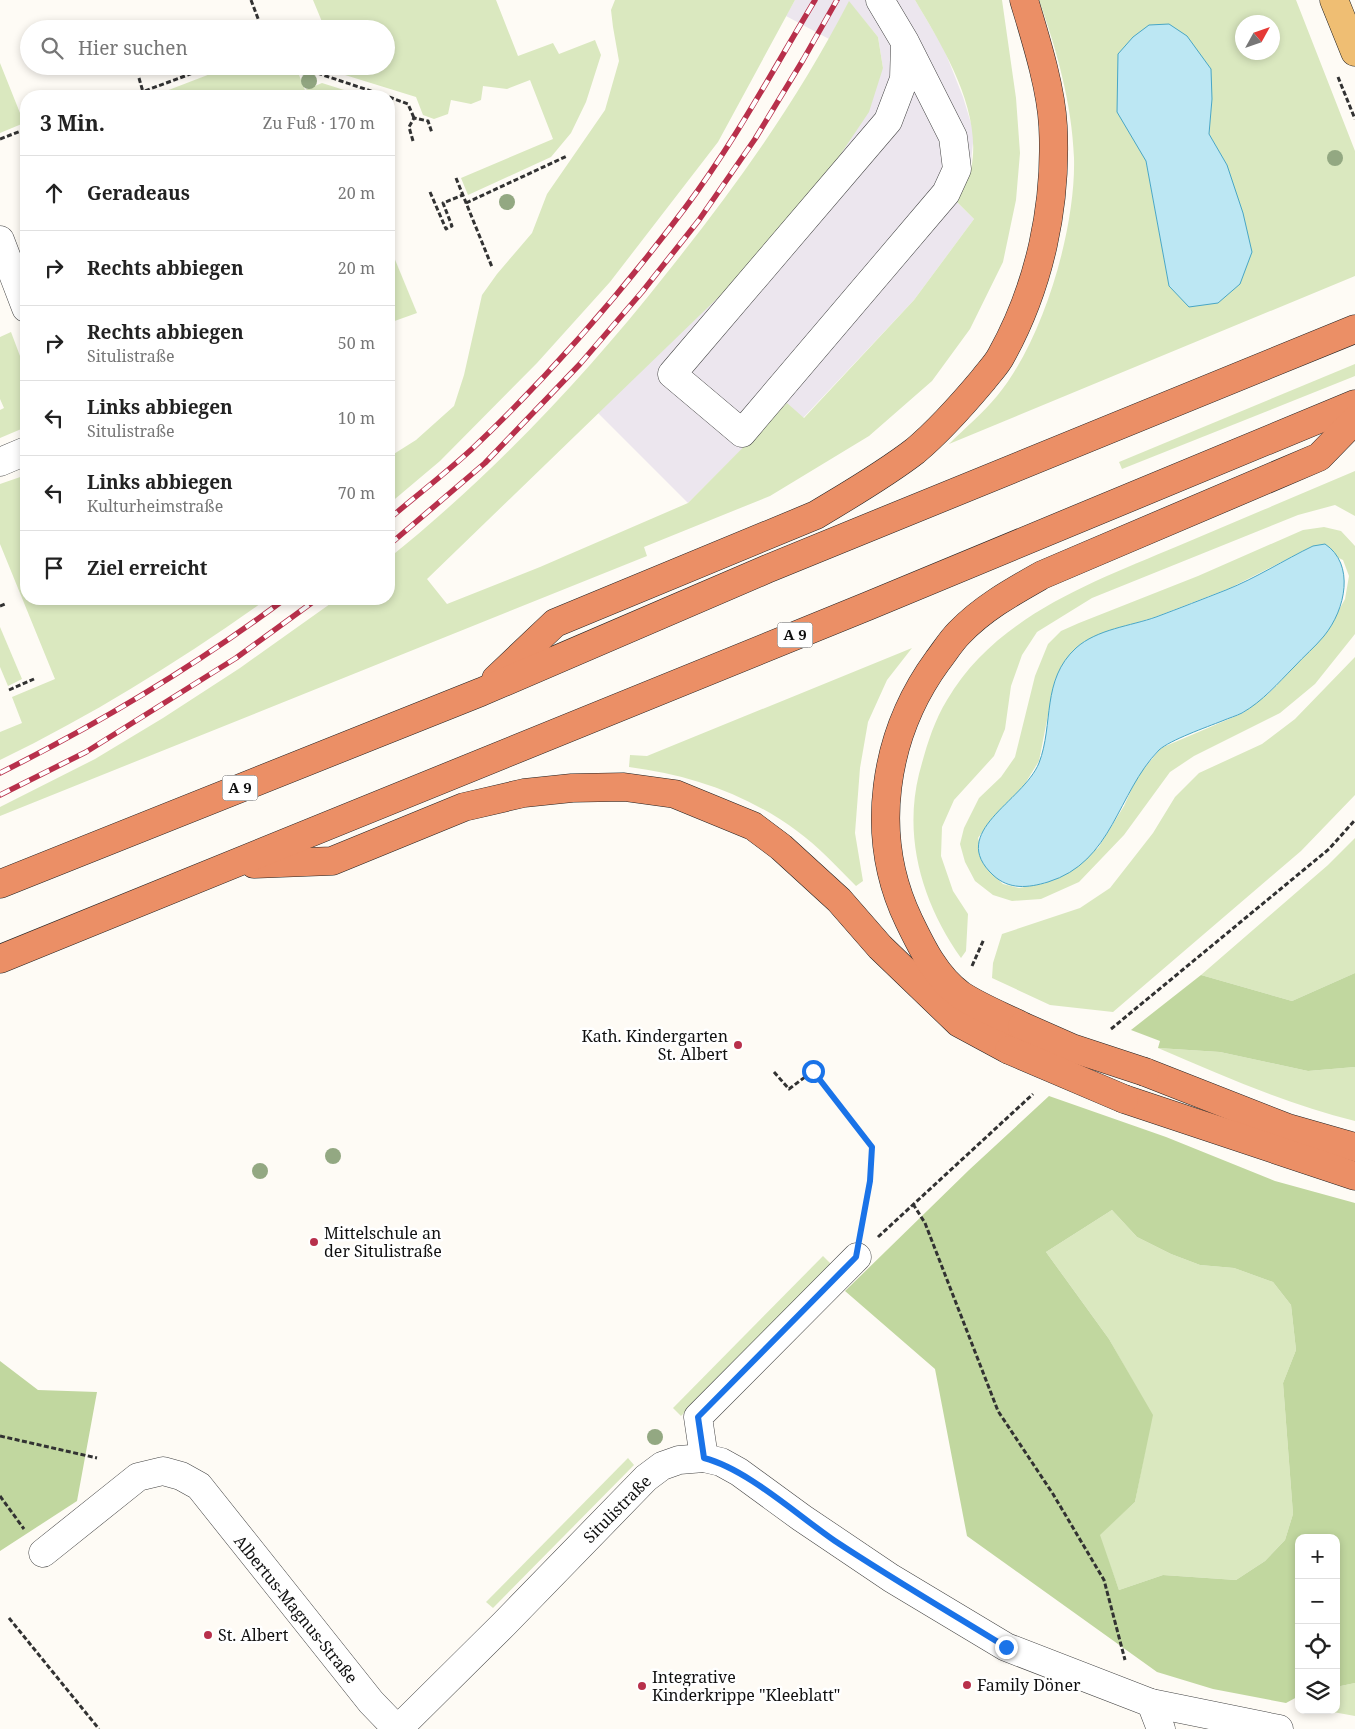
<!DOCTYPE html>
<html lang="de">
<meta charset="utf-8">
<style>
body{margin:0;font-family:"Noto Serif",serif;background:#f6f6f6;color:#222}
.controls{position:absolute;right:15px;bottom:15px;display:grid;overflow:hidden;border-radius:10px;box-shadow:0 2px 8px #0003}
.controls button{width:45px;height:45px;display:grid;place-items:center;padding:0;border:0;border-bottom:1px solid #e0e0e0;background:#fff;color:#222;font:25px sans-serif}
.compass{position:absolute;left:1235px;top:15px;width:45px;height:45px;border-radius:50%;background:#fff;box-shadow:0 2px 8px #0003;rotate:50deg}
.stop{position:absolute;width:15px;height:15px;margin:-11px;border:4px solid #1a73e8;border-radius:50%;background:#fff}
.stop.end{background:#1a73e8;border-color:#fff;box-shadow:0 1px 5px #0008}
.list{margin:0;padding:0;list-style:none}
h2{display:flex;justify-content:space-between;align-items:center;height:65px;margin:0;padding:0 20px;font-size:21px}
h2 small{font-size:16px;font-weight:400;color:#767676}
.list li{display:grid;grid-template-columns:32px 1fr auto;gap:15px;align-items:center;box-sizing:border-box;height:75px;padding:0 20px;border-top:1px solid #e0e0e0}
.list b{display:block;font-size:19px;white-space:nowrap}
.list p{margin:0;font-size:16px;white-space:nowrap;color:#767676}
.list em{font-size:16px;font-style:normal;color:#767676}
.icon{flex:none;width:28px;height:28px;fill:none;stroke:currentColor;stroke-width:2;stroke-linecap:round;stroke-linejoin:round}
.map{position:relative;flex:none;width:1355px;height:1729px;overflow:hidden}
.search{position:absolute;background:#fff;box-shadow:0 2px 8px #0003;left:20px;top:20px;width:375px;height:55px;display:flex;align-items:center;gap:12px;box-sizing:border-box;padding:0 18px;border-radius:28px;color:#767676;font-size:19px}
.panel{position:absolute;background:#fff;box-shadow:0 2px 8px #0003;left:20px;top:90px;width:375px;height:515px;border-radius:20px}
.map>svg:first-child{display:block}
.industrial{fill:#ece6ee}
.green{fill:#dae8bf;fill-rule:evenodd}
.forest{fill:#c1d79f;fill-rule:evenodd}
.water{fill:#bce7f3;stroke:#48a6c5}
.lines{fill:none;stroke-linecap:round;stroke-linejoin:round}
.minor-casing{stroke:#434343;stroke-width:29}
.major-casing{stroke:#212121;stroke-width:29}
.highway-casing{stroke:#212121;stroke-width:29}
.path{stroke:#323232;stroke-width:3;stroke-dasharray:5 2.5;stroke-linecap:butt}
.minor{stroke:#fff;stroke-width:28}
.major{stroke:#efbe73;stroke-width:28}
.highway{stroke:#eb8f66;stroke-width:28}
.rail-casing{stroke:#b8304b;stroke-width:5.5}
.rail{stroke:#fff;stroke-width:4;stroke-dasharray:11;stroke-linecap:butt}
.highway-bridge-casing{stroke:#212121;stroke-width:29;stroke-linecap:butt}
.highway-bridge{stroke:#eb8f66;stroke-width:28}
.tree{fill:#93a882}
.route{stroke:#1a73e8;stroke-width:6}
.poi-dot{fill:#b8304b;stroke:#fff;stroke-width:2}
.labels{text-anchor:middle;stroke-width:5;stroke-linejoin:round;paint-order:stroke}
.shield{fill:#fff;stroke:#585858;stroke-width:1}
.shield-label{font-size:15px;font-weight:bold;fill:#101010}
.poi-label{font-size:16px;fill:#101010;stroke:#fff;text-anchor:start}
.street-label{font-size:16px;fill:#101010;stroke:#fff}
</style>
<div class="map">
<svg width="1355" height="1729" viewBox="0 0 1355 1729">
<rect width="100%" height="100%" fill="#fefbf5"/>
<polygon class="industrial" points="795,0 915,0 944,49 963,97 974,133 970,172 956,201 974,219 914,300 803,418 787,404 688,503 598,413 642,370 883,68 878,37 849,2 829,39 786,16"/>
<g class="green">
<polygon points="313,0 496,0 518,56 553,43 559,54 595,40 601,55 586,102 571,133 551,157 468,195 461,178 553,139 530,80 507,89 483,86 481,100 471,104 451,100 448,114 434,119 423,115 416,97 316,66 386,66 386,29 325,29"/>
<polygon points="615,0 795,0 718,142 610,282 537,363 440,461 389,504 389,457 416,440 454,406 464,375 482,295 497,274 532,233 547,194 605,110 619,61 613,27 611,10"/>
<path d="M915 0H1002L1016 98 1020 153 1016 200 1003 262 970 329 932 381 869 436 770 496 644 547 647 556 0 816V807L95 759 163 718 240 668 337 599H389V558C492 475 584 378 666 274 737 185 796 103 849 1L878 37 883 68 869 112 834 164 730 286 427 579 447 604 540 567 688 503 787 403 804 418 914 300 974 219 956 201C960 192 968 181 971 170 983 111 944 49 915 0Z"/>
<path d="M1039 0H1296L1355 151V276L949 444C965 428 983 413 997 396 1043 341 1076 229 1074 158 1072 104 1057 51 1039 0ZM1242 22H1272V52H1242ZM1212 99 1209 134 1227 165 1169 286 1146 161Z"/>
<polygon points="0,63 24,123 0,133"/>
<polygon points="231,66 271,66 299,75 305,90 322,83 363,96 153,96"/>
<polygon points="389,245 417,313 389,323"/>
<polygon points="11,332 26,372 26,427 0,438 0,410 4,408 0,399 0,337"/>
<polygon points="1355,364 1355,376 1122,469 1119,462"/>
<path d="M1355 471V516L1335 505 1298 515 1092 598 1037 632 1022 655 1011 686 1005 729 994 756 954 800 942 827 941 856 953 891 968 914 966 951 961 958C923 904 903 839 919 774 926 748 933 723 947 700 996 616 1093 582 1178 546 1237 521 1296 496 1355 471Z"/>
<path d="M26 475V599H159L169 604 181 599H267C181 660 95 714 0 760V732L22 723 12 697 55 679 0 544V484Z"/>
<path d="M1324 527 1341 531 1355 546V634L1315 684 1280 713 1194 756 1170 772 1124 835 1079 882 1041 899 1012 901 993 895 975 881 965 862 960 844 964 828 979 798 1001 777 1015 757 1035 676 1048 644 1061 631 1079 623 1198 576 1303 530ZM1313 546 1343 560 1349 576 1345 599 1325 635 1268 694 1243 713 1161 748 1137 777 1124 806 1098 848 1046 883 1019 888 1003 884 987 869 978 838 988 824 1023 787 1039 761 1055 679 1103 633 1155 617 1230 588Z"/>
<polygon points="0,627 22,679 8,686 0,667"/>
<path d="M912 648 887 680 868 722 860 768 855 833 863 881 856 886C837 867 818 846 797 831 747 794 690 775 629 767L630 755 647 756Z"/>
<polygon points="1355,657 1355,795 1301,851 1113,1012 1050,1005 992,978 993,963 1002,934 1080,908 1110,888 1153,833 1175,797 1199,773 1262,744 1295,719"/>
<polygon points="1355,838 1355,973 1292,1001 1201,975 1328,865"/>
<path d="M1158 1048 1220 1052 1308 1071 1355 1067V1121C1286 1104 1223 1076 1158 1048Z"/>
<polygon points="1112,1210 1137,1237 1171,1254 1200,1265 1234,1268 1273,1282 1291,1305 1296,1350 1283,1383 1293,1514 1285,1540 1265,1561 1236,1580 1163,1575 1119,1590 1099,1535 1135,1502 1152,1415 1109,1339 1046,1252"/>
<polygon points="823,1256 831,1264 681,1416 673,1408"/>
<polygon points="628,1458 634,1465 493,1608 486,1602"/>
<polygon points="1355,1683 1355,1716 1322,1710 1336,1710 1336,1687"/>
</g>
<g class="forest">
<polygon points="1355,973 1355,1067 1308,1071 1220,1052 1158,1048 1160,1041 1131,1030 1201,975 1292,1001"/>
<path d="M1049 1096 1166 1137 1275 1181 1355 1203V1683L1336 1687V1538H1299V1696L1286 1703 1213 1689 1157 1672 967 1536 935 1369 845 1291 969 1170ZM1112 1210 1137 1237 1171 1254 1200 1265 1234 1268 1273 1282 1291 1305 1296 1350 1283 1383 1293 1514 1285 1540 1265 1561 1236 1580 1163 1575 1119 1590 1100 1535 1135 1502 1153 1415 1109 1339 1046 1252Z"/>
<polygon points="0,1361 38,1390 97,1392 77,1501 0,1551"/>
</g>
<g class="water">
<polygon points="1169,24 1187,36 1211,69 1212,99 1209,134 1227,165 1243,213 1252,252 1240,284 1218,303 1189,307 1169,286 1146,161 1117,112 1118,54 1133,37 1149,25"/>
<path d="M1325 544C1355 564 1346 609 1324 636 1315 647 1304 656 1294 667 1278 683 1263 701 1242 713 1236 716 1229 718 1222 721 1207 727 1170 740 1159 750 1117 793 1113 862 1048 882 1028 888 1009 890 993 875 947 832 1023 802 1039 763 1054 724 1041 680 1076 648 1097 629 1131 626 1156 617 1180 608 1203 599 1226 590 1256 578 1284 560 1313 546Z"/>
</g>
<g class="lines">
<g class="minor-casing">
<g id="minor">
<polyline points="880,0 905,42 953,137 957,169 946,193 742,433 672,374 888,121 904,79 905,42"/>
<polyline points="0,240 26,308"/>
<polyline points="0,462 26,451"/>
<polyline points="704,1458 698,1417 857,1257"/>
<polyline points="43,1553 138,1477 163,1471 181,1476 199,1486 371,1702 397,1729"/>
<polyline points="1151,1703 1161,1729"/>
<polyline points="398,1729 504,1624 646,1478 662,1466 679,1460 704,1458 721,1462 739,1472 802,1518 891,1578 1006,1647 1151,1703 1279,1729"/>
</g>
</g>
<g class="major-casing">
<polyline id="major" points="1334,0 1355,52"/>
</g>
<g class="highway-casing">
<g id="highway">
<path d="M496 679 555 623 816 515C849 495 884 475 915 451 940 430 962 405 983 380 989 372 997 364 1001 356 1040 286 1057 205 1053 126 1051 87 1035 37 1024 0"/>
<polyline points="254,864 332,861 464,807 524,793 572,788 624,787 675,794 753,826 781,847 839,900 880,947 959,1023 1009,1050"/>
<polyline points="0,884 481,692 767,569 1355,329"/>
<polyline points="0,959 868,606 1355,404"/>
<path d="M1022 1026C1002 1016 979 1007 961 995 936 977 922 948 909 921 868 836 883 735 938 660 945 651 951 641 959 633 983 608 1012 592 1042 575L1319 457 1355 420"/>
<polyline points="1145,1072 1288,1128 1355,1147"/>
<polyline points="1124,1099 1355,1176"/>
</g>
</g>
<g class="path">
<polyline points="251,0 262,29"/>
<polyline points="296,66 386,96"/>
<polyline points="1338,77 1355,119"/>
<polyline points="139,78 143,92"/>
<polyline points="131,96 212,66"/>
<polyline points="389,97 408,104 414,118"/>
<polyline points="0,139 26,129"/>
<polyline points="413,141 409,127 414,118 428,121 432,133"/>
<polyline points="456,178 492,267"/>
<polyline points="430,192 446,229 452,226 443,203 463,195"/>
<polyline points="466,203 567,156"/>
<polyline points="0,606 5,604"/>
<polyline points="9,690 34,679"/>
<polyline points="972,966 984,939"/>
<polyline points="1111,1029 1329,849 1355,820"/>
<polyline points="774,1072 789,1089 813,1071 872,1147 870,1181 862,1227"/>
<polyline points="913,1204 925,1223 998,1411 1053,1494 1104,1580 1125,1660"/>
<polyline points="878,1237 1033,1094"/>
<polyline points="0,1436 97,1458"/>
<polyline points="0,1496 24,1529"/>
<polyline points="9,1618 99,1729"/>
</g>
<use href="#minor" class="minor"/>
<use href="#major" class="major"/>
<use href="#highway" class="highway"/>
<g class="rail-casing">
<g id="rail">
<path d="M389 519C417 495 446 473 473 448 550 375 621 293 685 208 734 143 773 70 815 0"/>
<polyline points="389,545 485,463 580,364 642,292 699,220 755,139 803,60 837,0"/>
<path d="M0 773C100 723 195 666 285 599"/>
<polyline points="0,795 86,752 236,658 317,599"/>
</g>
</g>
<use href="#rail" class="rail"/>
<g class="highway-bridge-casing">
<g id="highway-bridge">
<polyline points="1022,1026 1072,1048 1145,1072"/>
<polyline points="1009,1050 1124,1099"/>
</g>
</g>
<use href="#highway-bridge" class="highway-bridge"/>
</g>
<g class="tree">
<circle cx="309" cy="81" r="8"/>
<circle cx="1335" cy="158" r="8"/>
<circle cx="507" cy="202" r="8"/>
<circle cx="333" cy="1156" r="8"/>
<circle cx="260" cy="1171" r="8"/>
<circle cx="655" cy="1437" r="8"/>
</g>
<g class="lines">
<path class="route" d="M813 1071 872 1147 870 1181 856 1257 698 1417 704 1458C747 1469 797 1515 835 1541 891 1578 949 1612 1006 1647"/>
</g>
<g class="poi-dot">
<circle cx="738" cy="1045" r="5"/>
<circle cx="314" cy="1242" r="5"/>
<circle cx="208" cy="1635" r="5"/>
<circle cx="967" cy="1685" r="5"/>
<circle cx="642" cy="1686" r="5"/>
</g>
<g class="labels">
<g class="shield">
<rect x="777.5" y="622.5" width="35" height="25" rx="4"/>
<rect x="222.5" y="775.5" width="35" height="25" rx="4"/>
</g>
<g class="shield-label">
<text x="795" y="640">A 9</text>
<text x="240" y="793">A 9</text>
</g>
<g class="poi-label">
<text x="728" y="1042" text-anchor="end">Kath. Kindergarten<tspan x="728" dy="18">St. Albert</tspan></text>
<text x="324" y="1239">Mittelschule an<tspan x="324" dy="18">der Situlistraße</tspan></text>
<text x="218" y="1641">St. Albert</text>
<text x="652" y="1683">Integrative<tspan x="652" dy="18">Kinderkrippe "Kleeblatt"</tspan></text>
<text x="977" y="1691">Family Döner</text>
</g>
<g class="street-label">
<text transform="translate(617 1509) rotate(-45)" y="6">Situlistraße</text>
<text transform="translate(296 1609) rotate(51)" y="6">Albertus-Magnus-Straße</text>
</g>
</g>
</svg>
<div class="controls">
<button>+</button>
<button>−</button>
<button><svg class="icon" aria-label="locate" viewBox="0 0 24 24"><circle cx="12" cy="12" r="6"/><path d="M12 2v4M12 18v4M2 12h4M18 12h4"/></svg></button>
<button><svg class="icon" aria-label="layers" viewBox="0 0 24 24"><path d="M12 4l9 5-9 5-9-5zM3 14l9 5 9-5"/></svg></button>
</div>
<svg class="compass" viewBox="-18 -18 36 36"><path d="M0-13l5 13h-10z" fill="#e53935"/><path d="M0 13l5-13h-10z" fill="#767676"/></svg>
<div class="stop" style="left:813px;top:1071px"></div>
<div class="stop end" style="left:1006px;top:1647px"></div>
<div class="search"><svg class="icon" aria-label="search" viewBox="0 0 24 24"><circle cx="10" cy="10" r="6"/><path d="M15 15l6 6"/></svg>Hier suchen</div>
<section class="panel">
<h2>3 Min.<small>Zu Fuß · 170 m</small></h2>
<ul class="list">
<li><svg class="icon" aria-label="ahead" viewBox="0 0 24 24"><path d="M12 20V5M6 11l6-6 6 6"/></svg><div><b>Geradeaus</b></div><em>20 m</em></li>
<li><svg class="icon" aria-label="right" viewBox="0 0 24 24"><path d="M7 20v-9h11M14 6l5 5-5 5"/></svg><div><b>Rechts abbiegen</b></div><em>20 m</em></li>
<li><svg class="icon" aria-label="right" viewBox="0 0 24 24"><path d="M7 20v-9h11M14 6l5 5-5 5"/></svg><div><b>Rechts abbiegen</b><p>Situlistraße</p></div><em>50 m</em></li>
<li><svg class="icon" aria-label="left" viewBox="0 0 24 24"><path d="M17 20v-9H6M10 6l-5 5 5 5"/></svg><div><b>Links abbiegen</b><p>Situlistraße</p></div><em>10 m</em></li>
<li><svg class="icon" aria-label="left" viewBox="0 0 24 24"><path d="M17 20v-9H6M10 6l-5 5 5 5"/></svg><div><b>Links abbiegen</b><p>Kulturheimstraße</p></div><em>70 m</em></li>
<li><svg class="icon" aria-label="arrive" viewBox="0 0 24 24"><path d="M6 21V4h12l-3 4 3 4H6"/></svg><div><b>Ziel erreicht</b></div></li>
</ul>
</section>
</div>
